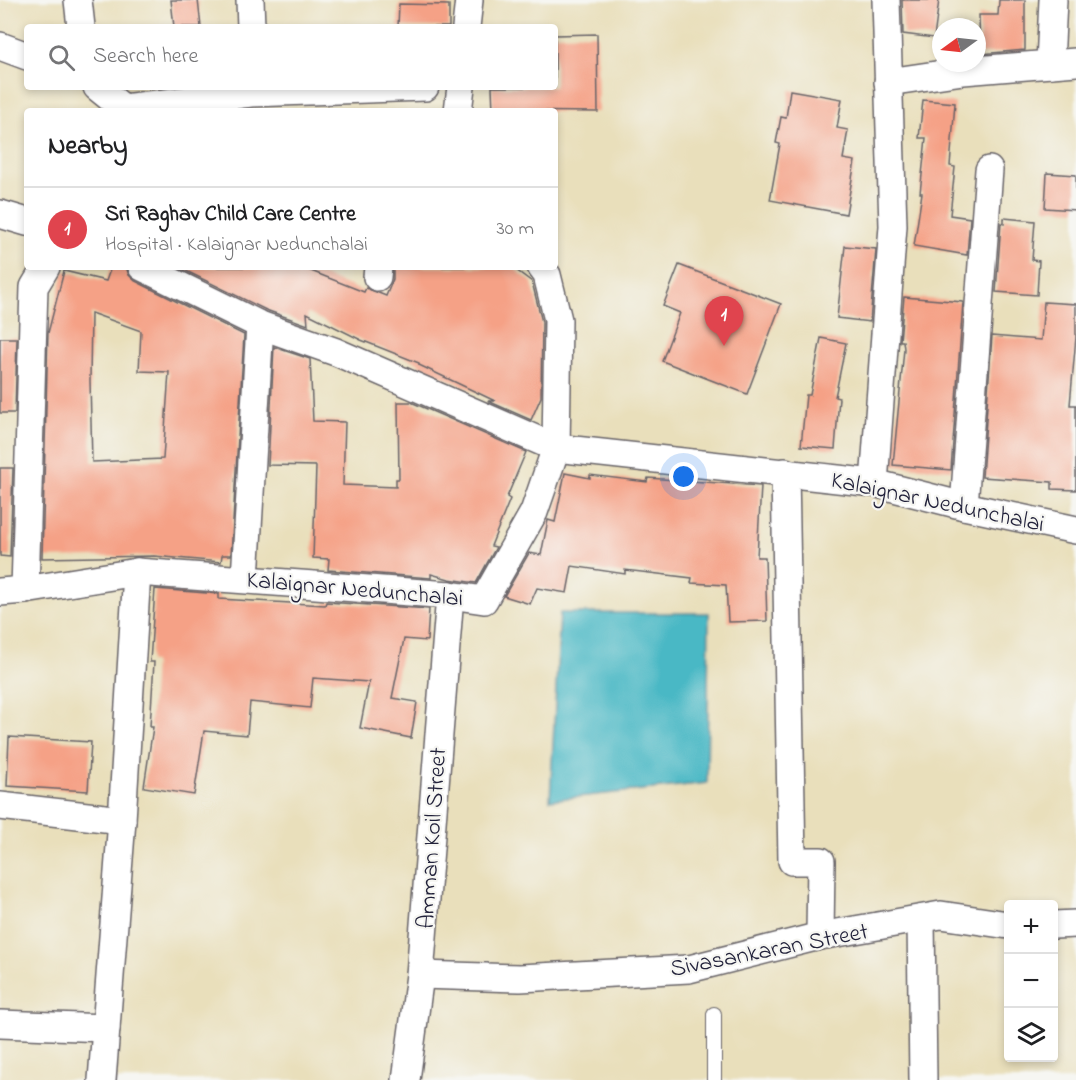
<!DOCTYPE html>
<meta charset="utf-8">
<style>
body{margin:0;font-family:"Indie Flower",sans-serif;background:#f2f2f2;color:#202124}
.controls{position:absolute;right:18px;bottom:18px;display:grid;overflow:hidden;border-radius:6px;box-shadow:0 3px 9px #0003}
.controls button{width:54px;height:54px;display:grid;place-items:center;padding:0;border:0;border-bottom:2px solid #e0e0e0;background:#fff;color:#202124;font:30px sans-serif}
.compass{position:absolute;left:932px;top:18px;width:54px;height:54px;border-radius:50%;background:#fff;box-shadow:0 3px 9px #0003;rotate:255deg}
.you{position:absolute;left:684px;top:477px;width:21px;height:21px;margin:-15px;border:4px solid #fff;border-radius:50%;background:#1a73e8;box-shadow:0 0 0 9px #1a73e833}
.badge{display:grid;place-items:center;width:39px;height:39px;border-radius:50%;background:#0b8043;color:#fff;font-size:20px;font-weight:700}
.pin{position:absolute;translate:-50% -50px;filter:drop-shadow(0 2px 3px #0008)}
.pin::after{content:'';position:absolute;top:32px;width:21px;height:18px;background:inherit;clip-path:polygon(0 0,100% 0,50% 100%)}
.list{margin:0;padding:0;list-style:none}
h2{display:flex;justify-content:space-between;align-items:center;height:78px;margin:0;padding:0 24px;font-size:26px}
h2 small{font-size:20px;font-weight:400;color:#757577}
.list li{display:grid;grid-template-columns:39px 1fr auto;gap:18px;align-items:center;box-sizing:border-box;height:84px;padding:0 24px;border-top:2px solid #e0e0e0}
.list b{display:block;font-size:22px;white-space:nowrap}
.list p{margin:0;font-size:20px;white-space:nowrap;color:#757577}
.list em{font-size:20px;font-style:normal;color:#757577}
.icon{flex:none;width:33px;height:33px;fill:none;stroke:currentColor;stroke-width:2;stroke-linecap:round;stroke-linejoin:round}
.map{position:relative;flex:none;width:1076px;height:1080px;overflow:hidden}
.search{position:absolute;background:#fff;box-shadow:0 3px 9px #0003;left:24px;top:24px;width:534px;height:66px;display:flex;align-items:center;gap:15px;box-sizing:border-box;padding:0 21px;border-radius:6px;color:#757577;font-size:22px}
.panel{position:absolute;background:#fff;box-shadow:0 3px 9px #0003;left:24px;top:108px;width:534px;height:162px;border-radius:6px}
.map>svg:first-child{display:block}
.water{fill:#4ab8c5;stroke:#366d80;stroke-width:1.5}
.building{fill:#f5a186;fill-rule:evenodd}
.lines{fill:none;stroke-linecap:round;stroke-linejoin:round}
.service-casing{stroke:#686468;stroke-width:16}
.minor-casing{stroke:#686468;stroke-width:30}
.service{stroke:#fff;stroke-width:14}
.minor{stroke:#fff;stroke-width:27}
.labels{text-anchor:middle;stroke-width:4.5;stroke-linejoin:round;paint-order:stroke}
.street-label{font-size:24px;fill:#22223b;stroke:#f6f6f2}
</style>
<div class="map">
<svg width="1076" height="1080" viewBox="0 0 1076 1080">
<rect width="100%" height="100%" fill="#f6f6f2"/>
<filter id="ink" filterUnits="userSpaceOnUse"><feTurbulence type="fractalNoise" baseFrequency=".0167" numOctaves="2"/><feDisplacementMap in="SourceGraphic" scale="12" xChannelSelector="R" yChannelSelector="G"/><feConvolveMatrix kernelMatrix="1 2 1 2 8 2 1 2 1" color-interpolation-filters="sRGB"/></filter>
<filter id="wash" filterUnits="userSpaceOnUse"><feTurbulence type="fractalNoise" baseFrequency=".008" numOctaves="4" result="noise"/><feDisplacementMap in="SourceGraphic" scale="24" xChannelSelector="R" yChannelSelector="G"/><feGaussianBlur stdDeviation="1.35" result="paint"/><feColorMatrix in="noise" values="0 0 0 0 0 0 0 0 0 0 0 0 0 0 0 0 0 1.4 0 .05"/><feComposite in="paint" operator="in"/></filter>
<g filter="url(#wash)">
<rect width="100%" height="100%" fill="#e9dfbb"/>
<polygon class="water" points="560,613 709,613 707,783 550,800"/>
<g id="blocks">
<g class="building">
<polygon points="171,0 198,0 201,27 174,27"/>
<polygon points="902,0 939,0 934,38 903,34"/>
<polygon points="999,0 1025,0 1025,50 980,54 979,15 998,15"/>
<polygon points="399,4 449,5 449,27 398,27"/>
<polygon points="597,34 598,112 493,111 492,87 555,87 555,35"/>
<polygon points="790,90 842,99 837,128 848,130 843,159 855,161 846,214 770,200 780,144 776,143 781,117 786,118"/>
<polygon points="923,100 955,103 950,166 955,167 950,215 970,218 967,255 914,246 922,193 920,193 926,138 919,138"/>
<polygon points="1047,173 1076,175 1076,210 1045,208"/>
<polygon points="1004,218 1035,221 1032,260 1039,261 1037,295 996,292 1001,223 1004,224"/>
<polygon points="845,246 876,249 870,322 837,318"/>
<polygon points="679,265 781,304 747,394 662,361 680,313 663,306"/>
<path d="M111 267H126L129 275 135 281 244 335 231 555H222L221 562 154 556 42 558 48 333 64 271 106 281ZM91 313 141 331 139 371 169 372 163 459 92 462 90 381Z"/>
<polygon points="178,267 301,267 364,292 366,288 386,296 393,279 393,267 512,267 532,282 542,322 541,397 531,420 488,401 495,401 419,365 419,363 361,340 307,313 308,325 266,310"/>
<polygon points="904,297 963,302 951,470 893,465 904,349 903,341 900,341"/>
<polygon points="1044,302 1076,304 1076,337 1070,405 1076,405 1076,490 1052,489 1052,482 982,477 992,336 1041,340"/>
<polygon points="0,338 17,338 15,413 0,413"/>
<polygon points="821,338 846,343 835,397 839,398 835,449 801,446 806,395 810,395"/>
<polygon points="274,347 310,359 313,421 345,422 343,485 396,487 396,479 399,479 398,402 411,402 526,452 507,497 510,499 491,546 496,547 476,583 449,579 431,574 431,578 328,570 329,559 313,558 316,466 268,465"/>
<polygon points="0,468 13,468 10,557 0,556"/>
<polygon points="565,473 590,478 590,475 647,482 648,478 761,486 757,557 765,557 767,621 728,622 726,585 691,583 692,578 625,570 625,574 572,566 567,593 537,588 530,604 504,596 529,553 541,555 548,520 555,522"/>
<polygon points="155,589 219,594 219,599 325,605 326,602 429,609 427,641 404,639 392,698 417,702 411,738 360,728 369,682 313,678 310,708 250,702 247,735 204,731 194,795 144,787 153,727 150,727 154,662 150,662"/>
<polygon points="9,737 91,742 88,791 7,786"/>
</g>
</g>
</g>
<g filter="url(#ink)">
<use href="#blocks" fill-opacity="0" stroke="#686468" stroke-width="1.5"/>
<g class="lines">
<g class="service-casing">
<polyline id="service" points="714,1014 714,1080"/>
</g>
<g class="minor-casing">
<g id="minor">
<polyline points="78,0 81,27"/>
<polyline points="250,0 251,27"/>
<polyline points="466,27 469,0"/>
<polyline points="0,46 27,56"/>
<polyline points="1050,64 1053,0"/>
<polyline points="888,82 963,71 1076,62"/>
<polyline points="97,87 123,108 251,93 425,87"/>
<polyline points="458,111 461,87"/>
<polyline points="0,214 27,222"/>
<polyline points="142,267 260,325 336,352 556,448 558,320 547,275 541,267"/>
<polyline points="377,277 378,267"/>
<polyline points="785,472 792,861 821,861 820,936"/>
<polyline points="874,483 893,226 886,0"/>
<polyline points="964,506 989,170"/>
<polyline points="245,578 260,325"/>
<polyline points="25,590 34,287 46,267"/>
<polyline points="0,592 25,590 137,572 450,595 484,600 534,512 556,448 874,483 964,506 1076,530"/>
<polyline points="0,806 122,820"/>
<polyline points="921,919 923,1080"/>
<polyline points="1054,925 1076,924"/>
<polyline points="420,975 520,978 689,969 820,936 941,915 1008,925"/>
<polyline points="0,1024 106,1028"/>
<polyline points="102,1080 122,820 137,572"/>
<polyline points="406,1080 420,975 450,595"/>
</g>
</g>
<use href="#service" class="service"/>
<use href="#minor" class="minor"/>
</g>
</g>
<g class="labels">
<g class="street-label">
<text transform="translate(938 501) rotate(12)" y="8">Kalaignar Nedunchalai</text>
<text transform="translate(355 588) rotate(5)" y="8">Kalaignar Nedunchalai</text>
<text transform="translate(431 838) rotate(-86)" y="8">Amman Koil Street</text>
<text transform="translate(769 949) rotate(-11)" y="8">Sivasankaran Street</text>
</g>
</g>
</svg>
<div class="controls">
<button>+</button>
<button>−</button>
<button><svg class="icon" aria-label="layers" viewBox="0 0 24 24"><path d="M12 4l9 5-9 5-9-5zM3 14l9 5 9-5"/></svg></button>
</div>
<svg class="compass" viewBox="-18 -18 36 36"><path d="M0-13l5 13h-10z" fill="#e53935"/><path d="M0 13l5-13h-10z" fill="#757577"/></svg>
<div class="you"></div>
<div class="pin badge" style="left:724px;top:346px;background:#e0444e">1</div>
<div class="search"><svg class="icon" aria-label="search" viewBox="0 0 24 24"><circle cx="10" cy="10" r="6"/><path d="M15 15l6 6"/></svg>Search here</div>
<section class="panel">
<h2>Nearby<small></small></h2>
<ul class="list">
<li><span class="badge" style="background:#e0444e">1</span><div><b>Sri Raghav Child Care Centre</b><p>Hospital · Kalaignar Nedunchalai</p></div><em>30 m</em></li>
</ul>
</section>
</div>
